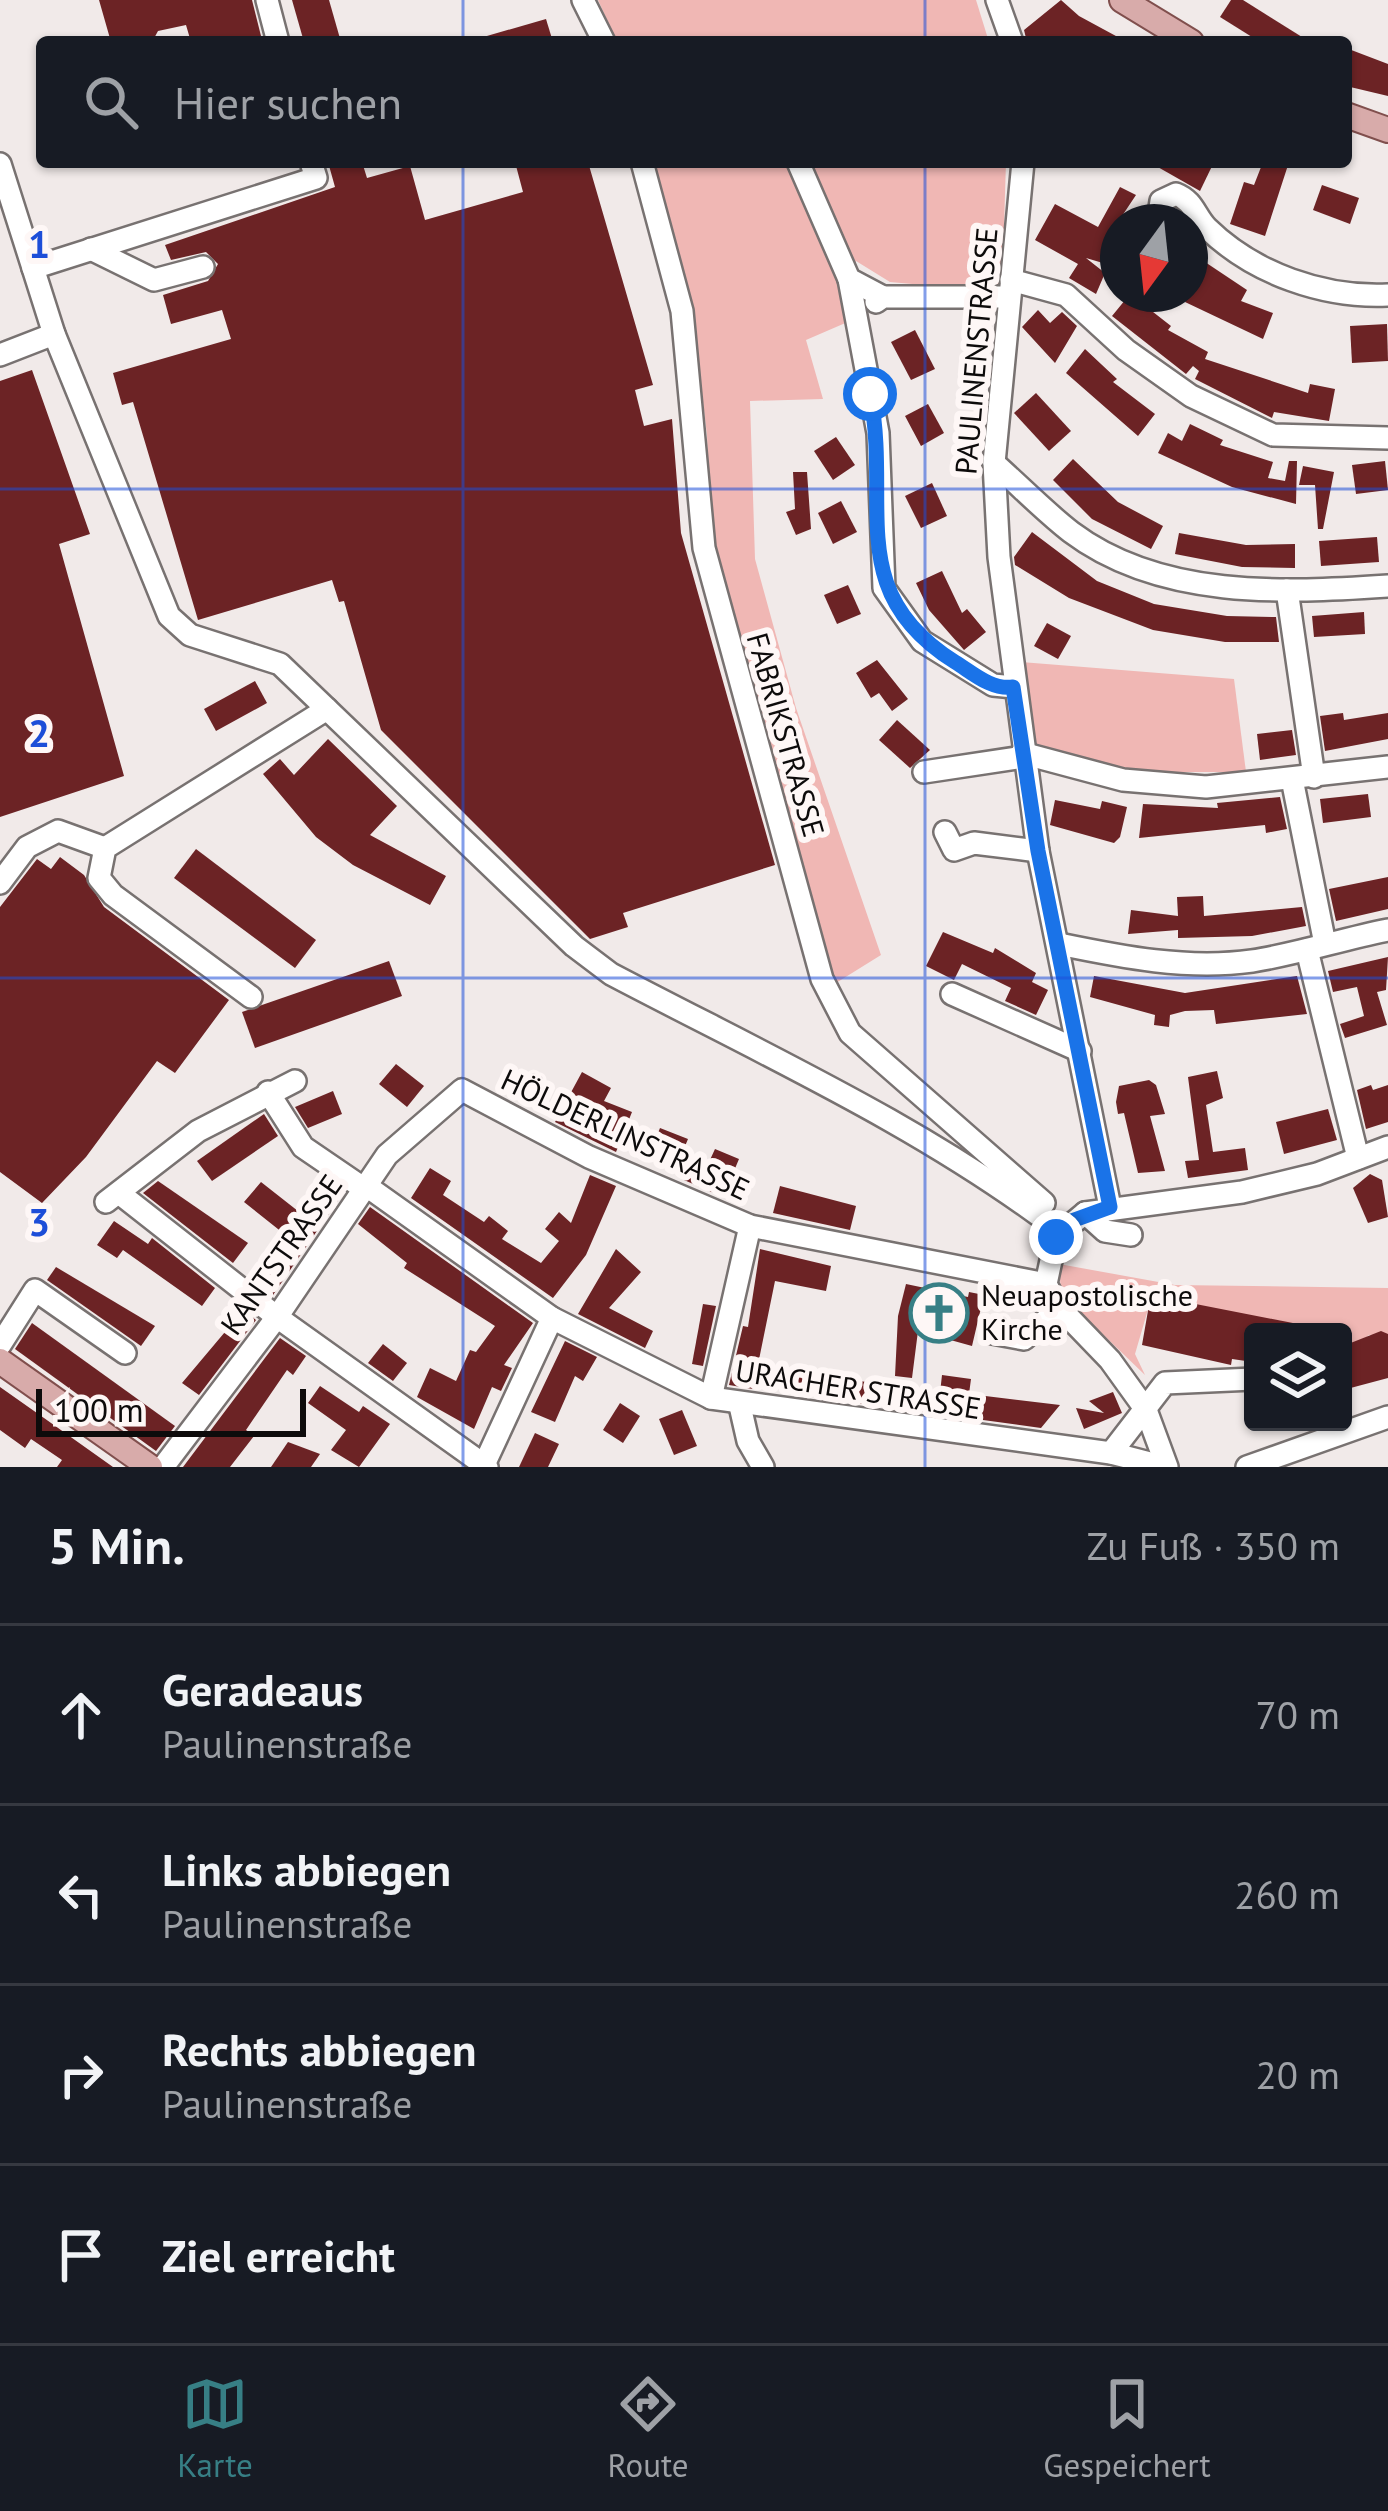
<!DOCTYPE html>
<html lang="de">
<meta charset="utf-8">
<style>
body{margin:0;font-family:"PT Sans",sans-serif;background:#20242c;color:#f1f3f6}
.controls{position:absolute;right:36px;bottom:36px;display:grid;overflow:hidden;border-radius:12px;box-shadow:0 3px 9px #0004}
.controls button{width:108px;height:108px;display:grid;place-items:center;padding:0;border:0;border-bottom:3px solid #363941;background:#171b24;color:#f1f3f6;font:60px sans-serif}
.compass{position:absolute;left:1100px;top:204px;width:108px;height:108px;border-radius:50%;background:#171b24;box-shadow:0 3px 9px #0004;rotate:195deg}
.scale{position:absolute;left:36px;bottom:30px;width:270px;box-sizing:border-box;padding-left:12px;border:6px solid #0d0b0b;border-top:0;font-size:33px;line-height:42px;white-space:nowrap;color:#0d0b0b;-webkit-text-stroke:9px #fef7f6;paint-order:stroke}
.stop{position:absolute;width:36px;height:36px;margin:-27px;border:9px solid #1a73e8;border-radius:50%;background:#fff}
.stop.end{background:#1a73e8;border-color:#fff;box-shadow:0 3px 12px #0008}
.list{margin:0;padding:0;list-style:none}
h2{display:flex;justify-content:space-between;align-items:center;height:156px;margin:0;padding:0 48px;font-size:51px}
h2 small{font-size:39px;font-weight:400;color:#9ea1a6}
.list li{display:grid;grid-template-columns:78px 1fr auto;gap:36px;align-items:center;box-sizing:border-box;height:180px;padding:0 48px;border-top:3px solid #363941}
.list b{display:block;font-size:45px;white-space:nowrap}
.list p{margin:0;font-size:39px;white-space:nowrap;color:#9ea1a6}
.list em{font-size:39px;font-style:normal;color:#9ea1a6}
.icon{flex:none;width:66px;height:66px;fill:none;stroke:currentColor;stroke-width:2;stroke-linecap:round;stroke-linejoin:round}
.map{position:relative;flex:none;width:1388px;height:1467px;overflow:hidden}
.search{position:absolute;background:#171b24;box-shadow:0 3px 9px #0004;left:36px;right:36px;top:36px;height:132px;display:flex;align-items:center;gap:30px;box-sizing:border-box;padding:0 42px;border-radius:12px;color:#9ea1a6;font-size:45px}
.sheet{height:876px;background:#171b24}
nav{display:flex;justify-content:space-around;align-items:center;box-sizing:border-box;height:168px;border-top:3px solid #363941;background:#171b24;font-size:33px;color:#9ea1a6}
nav a{display:grid;justify-items:center;gap:6px}
nav .on{color:#377f85}
.map>svg:first-child{display:block}
.green{fill:#f0b7b4}
.building{fill:#6c2325}
.lines{fill:none;stroke-linecap:round;stroke-linejoin:round}
.minor-casing{stroke:#787271;stroke-width:26}
.major-casing{stroke:#804f4d;stroke-width:28}
.minor{stroke:#fff;stroke-width:21}
.major{stroke:#d8abaa;stroke-width:24}
.route{stroke:#1a73e8;stroke-width:15}
.grid{fill:none;stroke:#1d4ed8;stroke-width:3;stroke-opacity:0.55}
.labels{text-anchor:middle;stroke-width:12;stroke-linejoin:round;paint-order:stroke}
.street-label{font-size:30px;fill:#0d0b0b;stroke:#fef7f6}
.poi-label{font-size:30px;fill:#0d0b0b;stroke:#fef7f6;text-anchor:start}
.grid-label{font-size:39px;text-anchor:middle;font-weight:bold;fill:#1d4ed8;stroke:#fef7f6;stroke-width:12;stroke-linejoin:round;paint-order:stroke}
</style>
<div class="map">
<svg width="1388" height="1467" viewBox="0 0 1388 1467">
<rect width="100%" height="100%" fill="#f1eae9"/>
<g class="green">
<polygon points="598,0 976,0 989,42 617,42"/>
<polygon points="650,162 1006,162 1002,292 890,282 856,261 850,321 806,340 823,399 750,401 755,559 796,708 881,955 836,983 711,551 707,435 692,310"/>
<polygon points="1021,662 1234,679 1246,772 1132,772 1038,746 1030,737"/>
<polygon points="1059,1264 1175,1285 1388,1288 1388,1334 1369,1335 1343,1355 1343,1332 1280,1325 1281,1321 1160,1302 1159,1307 1149,1306 1135,1354 1145,1375 1061,1294"/>
</g>
<g class="building">
<polygon points="99,0 252,0 262,40 191,42 186,25 158,31 152,42 111,42"/>
<polygon points="292,0 329,0 341,42 304,42"/>
<polygon points="1061,0 1079,16 1127,42 1027,42 1024,30"/>
<polygon points="1231,0 1243,0 1310,42 1260,42 1220,17"/>
<polygon points="546,19 553,42 481,42 480,38"/>
<polygon points="1346,48 1388,64 1388,96 1346,86"/>
<polygon points="328,162 362,162 367,178 410,166 425,220 523,192 515,162 588,162 653,385 635,390 644,426 672,419 681,533 775,865 623,913 628,927 590,939 381,730 344,601 339,602 332,580 198,620 133,402 122,405 113,373 231,339 222,310 171,324 163,295 208,281 218,264 206,252 171,260 165,245 335,187"/>
<polygon points="1149,162 1214,162 1200,191"/>
<polygon points="1263,162 1289,162 1265,236 1230,224 1244,182 1254,185"/>
<polygon points="1322,185 1359,198 1350,224 1313,210"/>
<polygon points="1120,187 1136,195 1118,222 1118,257 1113,266 1086,258 1105,273 1096,294 1069,278 1078,264 1035,240 1055,204 1098,227"/>
<polygon points="1205,262 1247,290 1241,301 1273,313 1263,339 1185,302"/>
<polygon points="1130,294 1171,326 1168,330 1208,352 1205,359 1308,393 1310,384 1335,389 1329,421 1274,412 1272,418 1195,379 1199,371 1193,366 1186,374 1112,316"/>
<polygon points="1038,310 1050,323 1062,312 1077,326 1055,363 1022,327"/>
<polygon points="1387,324 1388,361 1352,363 1350,326"/>
<polygon points="915,330 935,369 911,380 891,342"/>
<polygon points="1085,349 1117,379 1113,382 1155,414 1138,436 1066,373"/>
<polygon points="32,370 90,534 59,544 124,776 0,817 0,381"/>
<polygon points="1036,393 1071,431 1049,451 1014,413"/>
<polygon points="928,404 944,433 921,446 905,416"/>
<polygon points="1190,424 1223,440 1220,445 1273,462 1268,478 1285,481 1289,461 1297,461 1296,504 1232,487 1158,453 1168,433 1182,441"/>
<polygon points="836,437 855,465 833,480 814,451"/>
<polygon points="1073,459 1118,502 1163,526 1151,549 1092,519 1053,480"/>
<polygon points="1385,461 1388,490 1356,494 1352,465"/>
<polygon points="1303,466 1334,472 1323,529 1318,529 1315,485 1299,485"/>
<polygon points="793,472 807,472 811,529 796,535 786,512 795,509"/>
<polygon points="932,483 947,516 921,528 905,496"/>
<polygon points="841,501 857,532 833,544 818,513"/>
<polygon points="1032,532 1097,581 1154,604 1227,616 1276,617 1279,642 1225,642 1153,630 1069,598 1015,565 1014,557"/>
<polygon points="1179,533 1246,545 1295,544 1295,568 1242,567 1175,554"/>
<polygon points="1377,537 1379,562 1321,566 1319,541"/>
<polygon points="942,571 962,613 967,609 986,632 964,650 929,610 916,583"/>
<polygon points="848,585 861,614 837,624 824,595"/>
<polygon points="1364,612 1365,634 1314,637 1312,616"/>
<polygon points="1047,623 1071,636 1058,659 1034,646"/>
<polygon points="877,660 908,699 892,711 879,693 871,698 856,673"/>
<polygon points="255,681 267,703 216,731 204,709"/>
<polygon points="1343,713 1344,720 1388,713 1388,739 1325,751 1320,716"/>
<polygon points="897,720 930,750 910,768 879,740"/>
<polygon points="1292,730 1296,755 1260,760 1257,734"/>
<polygon points="328,739 397,806 370,835 446,876 430,905 353,865 316,837 263,774 280,759 294,775"/>
<polygon points="1368,794 1371,817 1323,823 1320,799"/>
<polygon points="1280,797 1287,829 1266,833 1265,825 1139,838 1143,804 1218,808 1217,803"/>
<polygon points="1055,800 1100,809 1102,801 1127,807 1120,837 1114,843 1050,825"/>
<polygon points="196,849 316,940 295,968 174,878"/>
<polygon points="60,857 84,875 104,907 229,1000 175,1073 157,1061 86,1157 42,1203 0,1172 0,907 37,859 51,869"/>
<polygon points="1388,877 1388,909 1336,921 1329,889"/>
<polygon points="1203,896 1204,916 1302,907 1306,926 1252,936 1178,938 1178,930 1128,934 1131,910 1178,916 1177,897"/>
<polygon points="943,932 993,953 995,948 1036,973 1032,982 1048,990 1036,1015 1005,1001 1011,988 962,964 954,980 926,966"/>
<polygon points="1388,957 1386,990 1377,992 1387,1025 1345,1038 1340,1024 1364,1016 1357,987 1333,992 1328,971"/>
<polygon points="389,961 402,996 255,1048 242,1012"/>
<polygon points="1094,976 1185,993 1297,976 1307,1014 1216,1024 1214,1010 1185,1011 1170,1015 1169,1027 1154,1025 1155,1015 1090,997"/>
<polygon points="396,1064 424,1086 407,1107 379,1084"/>
<polygon points="1217,1071 1223,1098 1206,1105 1213,1152 1245,1148 1248,1170 1188,1178 1185,1161 1199,1160 1188,1077"/>
<polygon points="582,1072 611,1088 604,1101 632,1112 616,1152 555,1122"/>
<polygon points="1149,1080 1156,1085 1165,1114 1150,1116 1165,1171 1138,1173 1124,1113 1118,1114 1116,1102 1119,1086"/>
<polygon points="1371,1085 1373,1090 1388,1085 1388,1122 1366,1129 1357,1090"/>
<polygon points="333,1091 342,1114 308,1128 295,1107"/>
<polygon points="1328,1109 1337,1140 1284,1154 1276,1122"/>
<polygon points="264,1114 278,1136 212,1181 197,1161"/>
<polygon points="660,1128 688,1139 683,1151 709,1162 715,1149 739,1159 723,1197 684,1180 689,1169 650,1153"/>
<polygon points="430,1168 451,1181 443,1195 484,1222 489,1216 508,1231 502,1239 541,1263 559,1241 545,1229 559,1212 571,1223 590,1175 616,1186 586,1255 553,1298 411,1198"/>
<polygon points="1370,1174 1382,1180 1388,1217 1368,1223 1353,1188"/>
<polygon points="158,1181 248,1243 233,1263 143,1193"/>
<polygon points="261,1182 303,1215 327,1182 343,1193 273,1295 254,1280 288,1237 244,1202"/>
<polygon points="780,1186 856,1206 850,1230 773,1213"/>
<polygon points="370,1207 533,1323 504,1365 512,1368 501,1391 492,1387 474,1429 417,1397 430,1368 456,1381 470,1350 476,1352 495,1326 404,1268 407,1263 358,1224"/>
<polygon points="114,1221 148,1244 152,1238 215,1288 202,1306 123,1250 117,1258 97,1245"/>
<polygon points="616,1249 641,1272 609,1308 653,1331 645,1348 578,1314"/>
<polygon points="760,1249 831,1266 826,1291 775,1281 753,1389 729,1385 743,1326 748,1327"/>
<polygon points="56,1267 155,1326 141,1346 47,1280"/>
<polygon points="906,1284 968,1297 969,1292 984,1295 972,1346 918,1331 912,1378 895,1376 898,1316"/>
<polygon points="1165,1298 1303,1325 1303,1332 1253,1332 1253,1362 1232,1359 1231,1365 1142,1345 1149,1305 1159,1307"/>
<polygon points="236,1304 256,1320 199,1395 182,1383 230,1326 222,1320"/>
<polygon points="703,1304 716,1306 703,1366 692,1364"/>
<polygon points="32,1323 175,1426 156,1451 15,1349"/>
<polygon points="1381,1331 1388,1334 1388,1378 1343,1390 1343,1346"/>
<polygon points="280,1338 306,1356 293,1375 287,1370 246,1430 254,1436 230,1467 183,1467"/>
<polygon points="565,1341 597,1357 583,1381 575,1376 555,1422 531,1412"/>
<polygon points="383,1344 407,1363 393,1381 368,1363"/>
<polygon points="793,1369 866,1382 863,1404 789,1391"/>
<polygon points="942,1375 971,1379 969,1394 1060,1405 1041,1428 902,1409 904,1389 940,1393"/>
<polygon points="320,1386 359,1412 363,1406 390,1424 359,1467 331,1450 346,1430 308,1403"/>
<polygon points="0,1387 44,1418 113,1467 57,1467 62,1460 31,1439 25,1448 0,1430"/>
<polygon points="1113,1392 1122,1413 1084,1429 1076,1408 1104,1413 1089,1401"/>
<polygon points="620,1403 640,1416 623,1443 603,1430"/>
<polygon points="682,1410 697,1446 674,1455 659,1419"/>
<polygon points="535,1433 559,1444 548,1467 519,1467"/>
<polygon points="288,1442 320,1454 311,1467 271,1467"/>
</g>
<g class="lines">
<g class="minor-casing">
<g id="minor">
<polyline points="267,0 278,42"/>
<polyline points="583,0 604,42"/>
<polyline points="997,0 1012,42"/>
<polyline points="642,162 682,311 704,548 822,979 850,1033 1044,1203"/>
<polyline points="798,162 849,279 883,297"/>
<polyline points="1023,162 994,463 999,557 1038,851 1110,1207"/>
<path d="M0 164 54 334 169 616 190 635 280 664 574 946 611 974C763 1054 924 1127 1060 1231"/>
<path d="M1164 222 1159 214 1161 201 1176 194C1194 201 1195 216 1207 228 1254 274 1324 298 1388 295"/>
<polyline points="91,249 154,280 203,267"/>
<polyline points="33,268 316,178 311,162"/>
<polyline points="849,279 878,433 884,588 922,641 993,685 1014,687"/>
<polyline points="1011,280 1066,295 1126,350 1191,396 1273,435 1388,438"/>
<polyline points="876,302 883,297 1008,297"/>
<polyline points="0,355 54,334"/>
<path d="M994 463C1020 486 1044 511 1071 532 1160 599 1283 593 1388 586"/>
<polyline points="1287,590 1314,777"/>
<polyline points="1022,753 1123,780 1206,787 1388,767"/>
<polyline points="924,772 1023,757"/>
<polyline points="1292,779 1325,944"/>
<polyline points="945,832 954,850 974,843 1038,851"/>
<polyline points="0,883 27,847 58,831 105,848"/>
<path d="M1059 944C1122 957 1187 970 1252 961 1298 954 1342 939 1388 930"/>
<polyline points="1307,950 1358,1158"/>
<polyline points="952,994 1080,1051"/>
<polyline points="251,997 113,895 99,878 105,848 327,709"/>
<polyline points="268,1092 303,1147 366,1190"/>
<polyline points="368,1187 552,1318 711,1398 1111,1453 1165,1467"/>
<polyline points="119,1193 277,1317 487,1467"/>
<polyline points="106,1202 198,1131 295,1081"/>
<polyline points="1085,1213 1105,1231 1131,1235"/>
<polyline points="992,1333 1024,1339 1060,1308"/>
<polyline points="0,1345 35,1290 125,1353"/>
<polyline points="711,1398 750,1226"/>
<polyline points="740,1406 748,1441 763,1467"/>
<polyline points="1111,1453 1165,1383 1253,1379"/>
<polyline points="163,1467 277,1317 387,1155 462,1090 589,1157 750,1226 1046,1284"/>
<polyline points="483,1467 552,1318"/>
<polyline points="1167,1467 1146,1410 1110,1360 1057,1305 1046,1284 1056,1237 1085,1213 1242,1192 1317,1174 1388,1147"/>
<polyline points="1247,1467 1388,1417"/>
</g>
</g>
<g class="major-casing">
<g id="major">
<polyline points="1122,0 1191,42"/>
<polyline points="1346,115 1388,130"/>
<polyline points="0,1361 150,1467"/>
</g>
</g>
<use href="#minor" class="minor"/>
<use href="#major" class="major"/>
</g>
<g class="lines">
<path class="route" d="M870 394C892 505 842 591 955 662 973 673 991 690 1013 687L1038 851 1110 1207 1066 1223 1056 1237"/>
</g>
<path class="grid" d="M463 0V42M925 0V42M463 162V1467M925 162V1467M0 489H1388M0 978H1388"/>
<defs>
<g id="church-ring" transform="scale(3)"><circle r="9.5" fill="#fef7f6" stroke="#377f85" stroke-width="1.5"/><path d="M-1.2-6h2.4v3.5h3.3v2.4h-3.3V6h-2.4V-.1h-3.3v-2.4h3.3Z" fill="#377f85"/></g>
</defs>
<g fill-rule="evenodd">
<use href="#church-ring" x="939" y="1313"/>
</g>
<g class="labels">
<g class="street-label">
<text transform="translate(977 351) rotate(-85)" y="10">PAULINENSTRASSE</text>
<text transform="translate(785 735) rotate(74)" y="10">FABRIKSTRASSE</text>
<text transform="translate(625 1135) rotate(25)" y="10">HÖLDERLINSTRASSE</text>
<text transform="translate(282 1255) rotate(-55)" y="10">KANTSTRASSE</text>
<text transform="translate(858 1390) rotate(9)" y="10">URACHER STRASSE</text>
</g>
<g class="poi-label">
<text x="981" y="1306">Neuapostolische<tspan x="981" dy="34">Kirche</tspan></text>
</g>
</g>
<g class="grid-label">
<text x="39" y="258">1</text>
<text x="39" y="747">2</text>
<text x="39" y="1236">3</text>
</g>
</svg>
<div class="controls">
<button><svg class="icon" aria-label="layers" viewBox="0 0 24 24"><path d="M12 4l9 5-9 5-9-5zM3 14l9 5 9-5"/></svg></button>
</div>
<svg class="compass" viewBox="-18 -18 36 36"><path d="M0-13l5 13h-10z" fill="#e53935"/><path d="M0 13l5-13h-10z" fill="#9ea1a6"/></svg>
<div class="scale">100 m</div>
<div class="stop" style="left:870px;top:394px"></div>
<div class="stop end" style="left:1056px;top:1237px"></div>
<div class="search"><svg class="icon" aria-label="search" viewBox="0 0 24 24"><circle cx="10" cy="10" r="6"/><path d="M15 15l6 6"/></svg>Hier suchen</div>
</div>
<section class="sheet">
<h2>5 Min.<small>Zu Fuß · 350 m</small></h2>
<ul class="list">
<li><svg class="icon" aria-label="ahead" viewBox="0 0 24 24"><path d="M12 20V5M6 11l6-6 6 6"/></svg><div><b>Geradeaus</b><p>Paulinenstraße</p></div><em>70 m</em></li>
<li><svg class="icon" aria-label="left" viewBox="0 0 24 24"><path d="M17 20v-9H6M10 6l-5 5 5 5"/></svg><div><b>Links abbiegen</b><p>Paulinenstraße</p></div><em>260 m</em></li>
<li><svg class="icon" aria-label="right" viewBox="0 0 24 24"><path d="M7 20v-9h11M14 6l5 5-5 5"/></svg><div><b>Rechts abbiegen</b><p>Paulinenstraße</p></div><em>20 m</em></li>
<li><svg class="icon" aria-label="arrive" viewBox="0 0 24 24"><path d="M6 21V4h12l-3 4 3 4H6"/></svg><div><b>Ziel erreicht</b></div></li>
</ul>
</section>
<nav>
<a class="on"><svg class="icon" aria-label="map" viewBox="0 0 24 24"><path d="M3 6l6-2 6 2 6-2v14l-6 2-6-2-6 2zM9 4v14M15 6v14"/></svg>Karte</a>
<a><svg class="icon" aria-label="directions" viewBox="0 0 24 24"><path d="M12 3l9 9-9 9-9-9zM9 14v-3h6M13 9l2 2-2 2"/></svg>Route</a>
<a><svg class="icon" aria-label="saved" viewBox="0 0 24 24"><path d="M7 4h10v16l-5-4-5 4z"/></svg>Gespeichert</a>
</nav>
